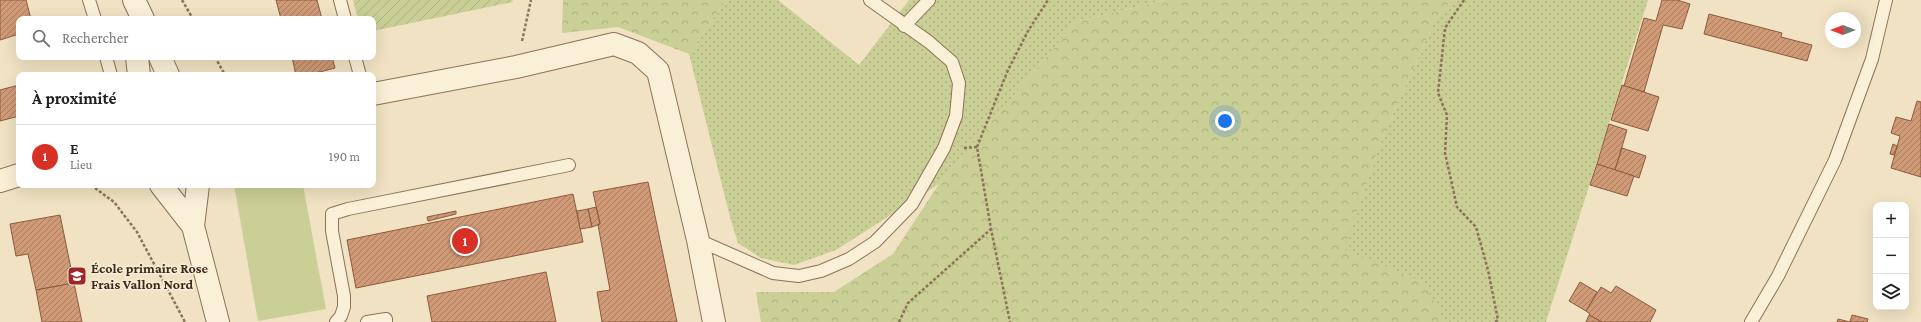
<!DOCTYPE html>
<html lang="fr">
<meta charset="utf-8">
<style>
body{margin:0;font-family:"Crimson Pro",serif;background:#f2f2f2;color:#222}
.controls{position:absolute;right:12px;bottom:12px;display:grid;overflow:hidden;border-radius:8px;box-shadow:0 4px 16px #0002}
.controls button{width:36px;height:36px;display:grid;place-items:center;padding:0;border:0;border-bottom:1px solid #e0e0e0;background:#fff;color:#222;font:20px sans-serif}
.compass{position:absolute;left:1825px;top:12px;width:36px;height:36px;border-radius:50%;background:#fff;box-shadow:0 4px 16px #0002;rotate:270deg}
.you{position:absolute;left:1225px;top:121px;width:14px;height:14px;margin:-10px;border:3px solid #fff;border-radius:50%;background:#1a73e8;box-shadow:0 0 0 6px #1a73e833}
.badge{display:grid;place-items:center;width:26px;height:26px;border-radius:50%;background:#d93025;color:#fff;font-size:13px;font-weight:700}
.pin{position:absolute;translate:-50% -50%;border:2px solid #fff;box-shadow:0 1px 4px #0006}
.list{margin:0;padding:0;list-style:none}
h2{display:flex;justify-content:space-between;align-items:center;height:52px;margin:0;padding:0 16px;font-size:17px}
h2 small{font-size:13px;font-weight:400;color:#767676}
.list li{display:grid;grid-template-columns:26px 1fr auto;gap:12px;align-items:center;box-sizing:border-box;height:64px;padding:0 16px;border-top:1px solid #e0e0e0}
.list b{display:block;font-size:15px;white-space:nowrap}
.list p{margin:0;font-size:13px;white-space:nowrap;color:#767676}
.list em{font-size:13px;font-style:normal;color:#767676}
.icon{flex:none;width:22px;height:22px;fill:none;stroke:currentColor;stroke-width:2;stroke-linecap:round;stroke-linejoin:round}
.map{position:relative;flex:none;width:1921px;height:322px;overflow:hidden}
.search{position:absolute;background:#fff;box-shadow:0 4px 16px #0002;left:16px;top:16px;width:360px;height:44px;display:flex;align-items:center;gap:10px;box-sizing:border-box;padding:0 14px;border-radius:8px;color:#767676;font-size:15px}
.panel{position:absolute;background:#fff;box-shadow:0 4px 16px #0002;left:16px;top:72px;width:360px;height:116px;border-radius:8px}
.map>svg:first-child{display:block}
.grass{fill:url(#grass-dots)}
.forest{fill:url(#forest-crowns)}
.garden{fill:url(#garden-furrows)}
.pitch{fill:#cacf96}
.building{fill:url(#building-hatch);stroke:#8c5a3d}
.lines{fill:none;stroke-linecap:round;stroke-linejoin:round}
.lane-casing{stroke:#8c7259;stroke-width:14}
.street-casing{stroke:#8c7259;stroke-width:24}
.path{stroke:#8c7259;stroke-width:2.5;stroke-dasharray:3 2;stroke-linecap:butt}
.lane{stroke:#faefd7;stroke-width:12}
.street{stroke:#faefd7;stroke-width:22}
.labels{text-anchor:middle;stroke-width:3.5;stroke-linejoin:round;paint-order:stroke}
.poi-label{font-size:14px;font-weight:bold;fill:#3b2b1e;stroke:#f7ecd3;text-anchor:start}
</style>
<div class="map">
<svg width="1921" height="322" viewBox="0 0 1921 322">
<defs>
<pattern id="grass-dots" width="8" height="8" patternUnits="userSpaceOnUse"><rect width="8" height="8" fill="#cacf96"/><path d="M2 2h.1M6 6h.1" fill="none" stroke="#aeb281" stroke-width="1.8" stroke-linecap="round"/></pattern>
<pattern id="forest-crowns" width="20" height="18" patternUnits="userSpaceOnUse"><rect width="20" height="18" fill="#cacf96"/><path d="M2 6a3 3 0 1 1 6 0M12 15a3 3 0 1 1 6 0" fill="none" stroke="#aeb281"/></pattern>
<pattern id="garden-furrows" width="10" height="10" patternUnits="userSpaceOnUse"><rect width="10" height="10" fill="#cacf96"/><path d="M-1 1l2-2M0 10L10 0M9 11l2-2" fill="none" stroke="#aeb281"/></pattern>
<pattern id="building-hatch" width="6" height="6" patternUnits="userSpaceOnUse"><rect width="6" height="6" fill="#d09a77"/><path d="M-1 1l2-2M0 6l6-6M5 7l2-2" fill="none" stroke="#aa7e61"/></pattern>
</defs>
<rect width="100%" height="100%" fill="#f0e2c3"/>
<g class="grass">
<polygon points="726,0 778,0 859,65 909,0 1165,0 1076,22 939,184 836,250 794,265 761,258 738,243 730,217 689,54"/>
<polygon points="1452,0 1648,0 1546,322 1445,322 1422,282 1343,249 1382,138 1436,18"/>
</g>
<g class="forest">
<polygon points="563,0 726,0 689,54 618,27 562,33"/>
<polygon points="1165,0 1452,0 1436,18 1382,138 1344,249 1423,282 1445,322 761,322 756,292 834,292 893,254 939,184 1076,22"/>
</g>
<polygon class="garden" points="353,0 512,0 513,2 373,31 373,19 358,19"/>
<polygon class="pitch" points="234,185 303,185 326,309 258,321"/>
<g class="building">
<polygon points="0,0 26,0 31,19 19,19 19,34 0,40"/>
<polygon points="276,0 317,0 322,19 281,19"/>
<polygon points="1662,0 1677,0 1690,4 1682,29 1663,25 1644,92 1624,86 1644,18 1656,21"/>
<polygon points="1709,14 1782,33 1781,37 1812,45 1807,61 1704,34"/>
<polygon points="292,57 332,57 335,68 308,75 296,75"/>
<polygon points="19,85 19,116 0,121 0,90"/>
<polygon points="1622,85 1659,97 1648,131 1611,120"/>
<polygon points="1917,101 1921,102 1921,177 1891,168 1900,136 1891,133 1896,117 1911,121"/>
<polygon points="1609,124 1627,130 1615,170 1597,164"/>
<polygon points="1893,144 1897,146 1894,155 1890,154"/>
<polygon points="1622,148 1646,156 1639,178 1615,170"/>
<polygon points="1597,164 1634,176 1627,196 1590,185"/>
<polygon points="648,182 677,322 602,322 597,292 610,290 598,225 600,224 593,192"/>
<polygon points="573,194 583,242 356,288 347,240"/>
<polygon points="596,207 600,224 592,227 588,209"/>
<polygon points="588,209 592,227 580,229 577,211"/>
<polygon points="456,211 456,214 428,221 427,217"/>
<polygon points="60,215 74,283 36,290 28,254 16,256 10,224"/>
<polygon points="546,272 556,322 432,322 427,296"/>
<polygon points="1580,282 1597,292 1586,311 1569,301"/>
<polygon points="74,283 82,322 42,322 36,290"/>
<polygon points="1616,286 1656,310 1650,322 1602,322 1589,315 1590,314 1586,311 1601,287 1611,293"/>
<polygon points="1589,315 1602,322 1586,322"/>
<polygon points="1852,315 1868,319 1867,322 1837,322 1838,319 1850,322"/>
</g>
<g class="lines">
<g class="lane-casing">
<g id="lane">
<polyline points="89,0 95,19"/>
<polyline points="340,0 345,19"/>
<polyline points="904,26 929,0"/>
<polyline points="106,57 111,75"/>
<polyline points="355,57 360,75"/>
<polyline points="698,240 773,273 799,276 821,271 849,259 875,242 912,204 944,148 956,116 959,83 952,62 929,42 870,0"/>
<polyline points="336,322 341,316 344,307 344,296 332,231 332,214 348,209 569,165"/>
<polyline points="367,322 386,319 386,322"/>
<polyline points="1751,322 1778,276 1835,160 1872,59 1886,0"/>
</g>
</g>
<g class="street-casing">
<g id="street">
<polyline points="134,0 143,19"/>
<polyline points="137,57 139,75"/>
<polyline points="160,57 168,75"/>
<polyline points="373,94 516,67 614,44 638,53 658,71 698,240 714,322"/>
<polyline points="0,181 19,175"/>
<polyline points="161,185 193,226 218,322"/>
<polyline points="193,226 198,185"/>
</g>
</g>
<g class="path">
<polyline points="182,0 193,19"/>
<polyline points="1464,0 1445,28 1438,93 1447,115 1445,153 1457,207 1476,227 1488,270 1498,320 1495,322"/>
<polyline points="522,41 531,0"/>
<polyline points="215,57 225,75"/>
<polyline points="977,147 1008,70 1028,31 1048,0"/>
<polyline points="964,148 977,147 991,229 1010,322"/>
<polyline points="91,185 114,202 137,232 185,322"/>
<polyline points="899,322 908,303 991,229"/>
</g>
<use href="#lane" class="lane"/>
<use href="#street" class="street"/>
</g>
<defs>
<g id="school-square" transform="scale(1)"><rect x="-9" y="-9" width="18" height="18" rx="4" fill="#9e262a" stroke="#f7ecd3"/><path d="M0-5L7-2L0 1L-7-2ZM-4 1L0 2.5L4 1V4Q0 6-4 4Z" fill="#fff"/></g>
</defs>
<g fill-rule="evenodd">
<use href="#school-square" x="77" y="276"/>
</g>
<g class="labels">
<g class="poi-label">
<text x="91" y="273">École primaire Rose<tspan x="91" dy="16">Frais Vallon Nord</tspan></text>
</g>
</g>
</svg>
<div class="controls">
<button>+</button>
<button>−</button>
<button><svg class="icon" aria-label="layers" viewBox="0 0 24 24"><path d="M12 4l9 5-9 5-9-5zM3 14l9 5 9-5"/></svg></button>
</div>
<svg class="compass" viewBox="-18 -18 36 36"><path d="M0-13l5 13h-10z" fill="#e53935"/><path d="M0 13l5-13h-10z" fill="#767676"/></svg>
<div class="you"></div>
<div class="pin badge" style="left:465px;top:241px">1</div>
<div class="search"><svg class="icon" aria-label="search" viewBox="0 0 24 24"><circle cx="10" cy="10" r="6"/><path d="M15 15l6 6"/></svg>Rechercher</div>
<section class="panel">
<h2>À proximité<small></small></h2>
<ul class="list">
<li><span class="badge">1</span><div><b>E</b><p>Lieu</p></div><em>190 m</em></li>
</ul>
</section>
</div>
